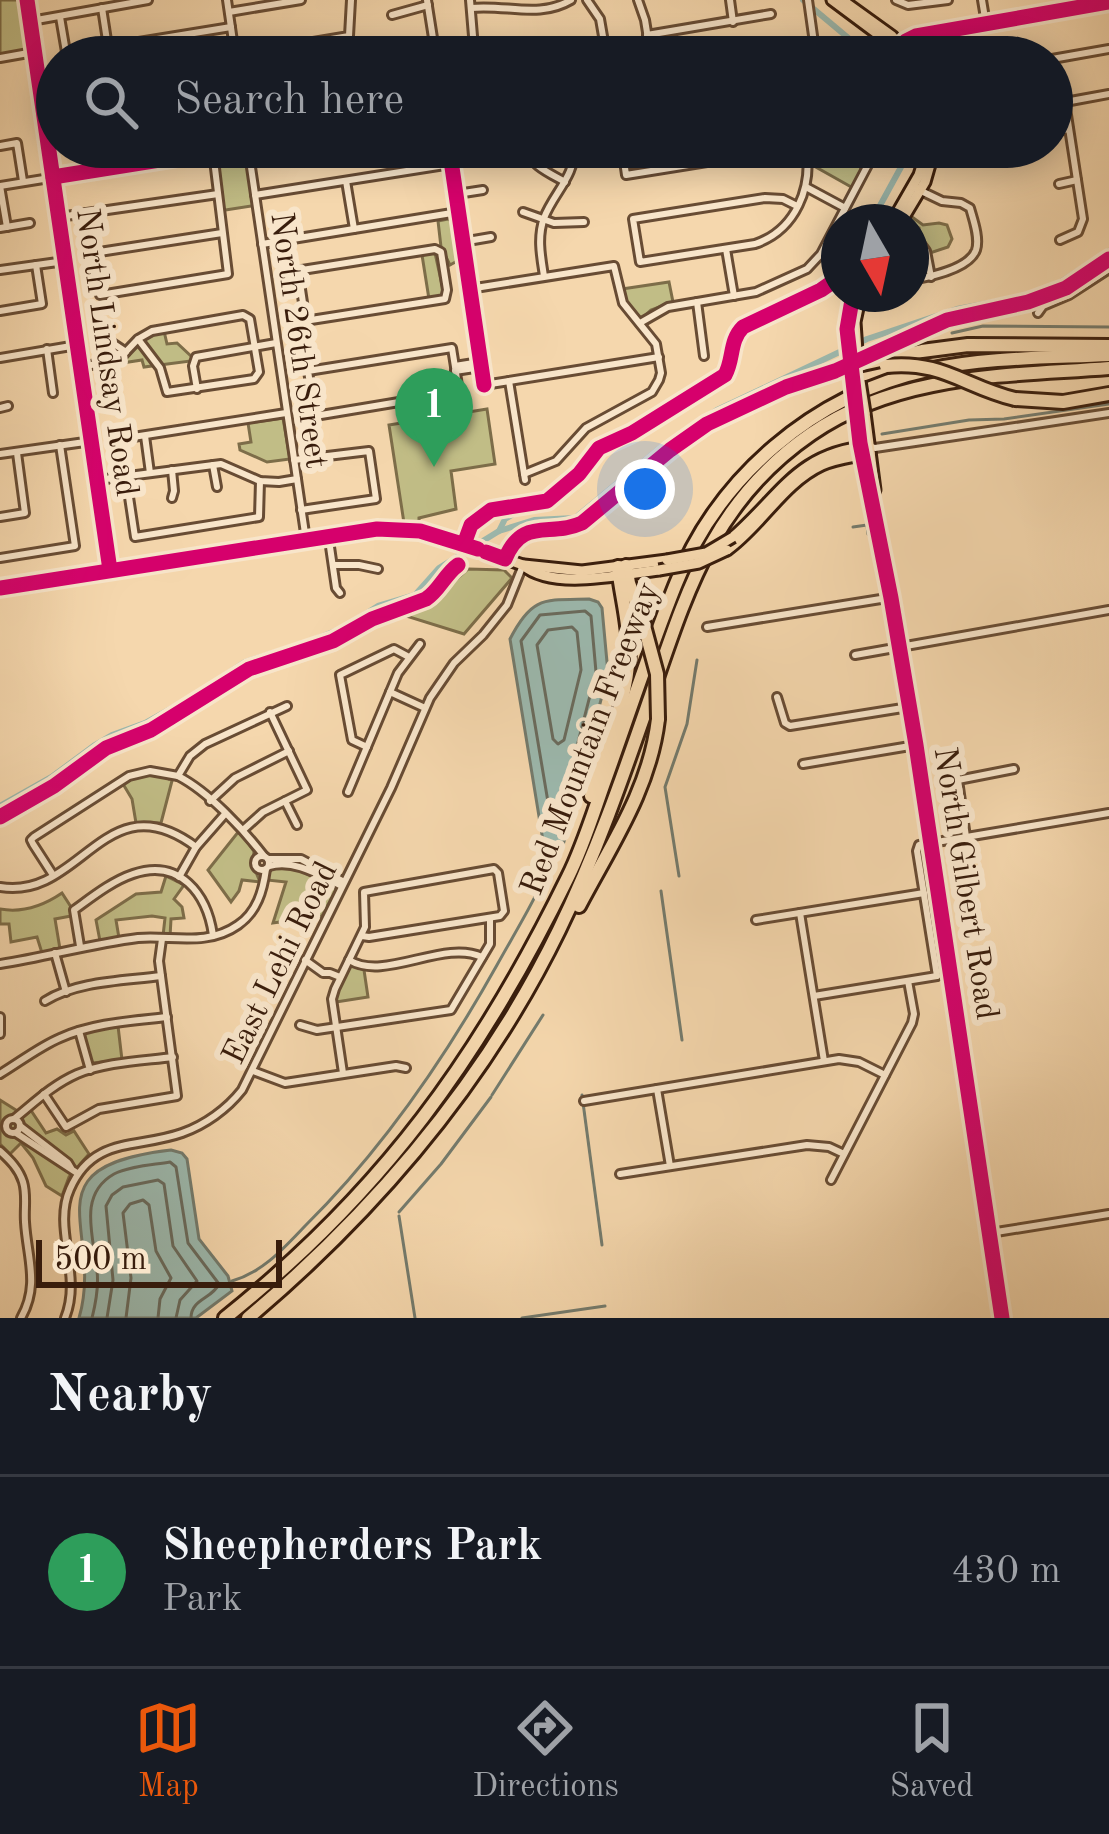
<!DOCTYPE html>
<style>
body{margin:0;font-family:"Old Standard TT",serif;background:#242831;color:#f1f3f6}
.compass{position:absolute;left:821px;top:204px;width:108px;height:108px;border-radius:50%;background:#171b24;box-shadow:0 6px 30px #0003;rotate:171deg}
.scale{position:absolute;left:36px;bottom:30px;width:246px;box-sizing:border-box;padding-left:12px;border:6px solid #391d0c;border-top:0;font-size:33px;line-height:42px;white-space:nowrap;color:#391d0c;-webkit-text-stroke:9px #f8e5ca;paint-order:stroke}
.you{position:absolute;left:645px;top:489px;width:42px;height:42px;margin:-30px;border:9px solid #fff;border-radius:50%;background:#1a73e8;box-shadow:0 0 0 18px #1a73e833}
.badge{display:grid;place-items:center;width:78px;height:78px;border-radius:50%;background:#ea580c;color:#fff;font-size:39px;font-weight:700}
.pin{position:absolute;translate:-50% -99px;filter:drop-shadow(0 3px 6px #0008)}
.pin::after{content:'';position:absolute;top:63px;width:42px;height:36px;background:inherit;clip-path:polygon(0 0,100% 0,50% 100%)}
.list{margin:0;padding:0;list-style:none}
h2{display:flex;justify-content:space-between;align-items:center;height:156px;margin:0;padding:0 48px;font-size:51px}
h2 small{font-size:39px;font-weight:400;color:#9ea1a6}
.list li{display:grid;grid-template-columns:78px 1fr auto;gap:36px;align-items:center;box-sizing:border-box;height:192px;padding:0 48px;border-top:3px solid #363941}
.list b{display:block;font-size:45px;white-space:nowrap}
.list p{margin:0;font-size:39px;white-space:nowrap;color:#9ea1a6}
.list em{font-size:39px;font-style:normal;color:#9ea1a6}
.icon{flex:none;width:66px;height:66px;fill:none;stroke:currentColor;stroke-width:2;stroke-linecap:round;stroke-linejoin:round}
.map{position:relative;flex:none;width:1109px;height:1318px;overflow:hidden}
.search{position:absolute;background:#171b24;box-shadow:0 6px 30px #0003;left:36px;right:36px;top:36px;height:132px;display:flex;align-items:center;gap:30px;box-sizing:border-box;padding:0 42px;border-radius:66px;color:#9ea1a6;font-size:45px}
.sheet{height:348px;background:#171b24}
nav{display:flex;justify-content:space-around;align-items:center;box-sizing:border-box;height:168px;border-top:3px solid #363941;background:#171b24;font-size:33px;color:#9ea1a6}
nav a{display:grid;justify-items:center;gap:6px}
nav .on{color:#ea580c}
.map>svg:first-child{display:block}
.green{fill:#c1bd86;stroke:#7d6d49;stroke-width:3}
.water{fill:#9cb9ae;stroke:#747b6d;stroke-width:3}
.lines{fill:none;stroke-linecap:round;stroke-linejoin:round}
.shore{stroke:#6a6b5d;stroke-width:3}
.stream{stroke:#747b6d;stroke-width:3}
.canal{stroke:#9cb9ae;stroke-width:6}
.minor-casing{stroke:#684c34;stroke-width:12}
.major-casing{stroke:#391d0c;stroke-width:15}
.highway-casing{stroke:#391d0c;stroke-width:18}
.minor{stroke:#f8e5ca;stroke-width:6}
.major{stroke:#f5d7ad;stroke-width:9}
.highway{stroke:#f5d7ad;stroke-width:12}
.major-bridge-casing{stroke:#391d0c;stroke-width:15;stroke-linecap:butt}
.highway-bridge-casing{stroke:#391d0c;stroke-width:18;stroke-linecap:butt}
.major-bridge{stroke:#f5d7ad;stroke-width:9}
.highway-bridge{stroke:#f5d7ad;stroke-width:12}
.cycleway-casing{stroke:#f8e5ca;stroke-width:22}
.cycleway{stroke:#d6006c;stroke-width:15}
.labels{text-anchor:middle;stroke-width:12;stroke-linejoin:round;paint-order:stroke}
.street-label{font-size:33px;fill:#391d0c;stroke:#f8e5ca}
</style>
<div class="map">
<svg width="1109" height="1318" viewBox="0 0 1109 1318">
<rect width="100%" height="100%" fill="#f5d7ad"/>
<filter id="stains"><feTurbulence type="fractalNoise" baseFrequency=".00167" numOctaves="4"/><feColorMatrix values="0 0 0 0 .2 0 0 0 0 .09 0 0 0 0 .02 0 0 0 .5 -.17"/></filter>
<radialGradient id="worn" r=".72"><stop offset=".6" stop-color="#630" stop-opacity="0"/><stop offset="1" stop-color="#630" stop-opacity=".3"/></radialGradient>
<g class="green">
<polygon points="0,0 27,0 34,52 0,58"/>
<polygon points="248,147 257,205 219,211 213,152"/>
<polygon points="854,147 877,147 873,157 867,155 860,159 861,171 853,188 814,166 811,151"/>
<polygon points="912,217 923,225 939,223 947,225 952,239 948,247 930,253 920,238 919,228 908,222"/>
<polygon points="448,219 454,223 459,260 450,265 441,247 438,221"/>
<polygon points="435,253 444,294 442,297 429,299 422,255"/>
<polygon points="669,282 673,302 651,310 641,319 627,303 622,289"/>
<path d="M164 331 167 344 177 343 192 357 191 361 144 367 142 360 122 363C136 349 142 337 164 331Z"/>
<polygon points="487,409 495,464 451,471 456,509 419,518 419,524 404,523 389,425"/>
<polygon points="283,418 290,459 267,462 240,450 239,444 251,442 248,423"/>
<polygon points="468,569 504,570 512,578 464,634 406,616 429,604"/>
<polygon points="159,774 169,779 173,777 161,823 136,823 132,799 123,784 133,777"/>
<polygon points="239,831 254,851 253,865 260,882 242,880 239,891 231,902 208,870"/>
<polygon points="276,866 292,867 337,888 322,916 273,923 286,882 267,880 268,871"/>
<polygon points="166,876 184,885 174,899 182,907 184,918 171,919 170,937 163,936 165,918 152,916 116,920 119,938 100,941 96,920 99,918 136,894 161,892"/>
<path d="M62 893 71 907V916L55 919 60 949 42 953 37 937 11 942 9 924H0V909C22 913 43 906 62 893Z"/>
<polygon points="350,964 364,970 368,997 336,1002 336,992"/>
<polygon points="118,1026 122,1060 92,1063 83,1035 85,1032"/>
<polygon points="0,1100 19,1112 30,1109 46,1133 57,1129 66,1135 74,1131 89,1154 69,1177 62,1196 46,1186 33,1158 21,1143 10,1154 0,1144"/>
</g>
<g class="water">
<path d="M589 599 598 602 602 608 608 673 562 849 544 847 510 639C532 596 544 600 589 599Z"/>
<path d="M171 1150 182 1153 187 1159 199 1239 228 1276 232 1291 196 1318H79C105 1229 24 1167 171 1150Z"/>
</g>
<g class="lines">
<g class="shore">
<polygon points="585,611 591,616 596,672 561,809 554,813 549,808 521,641 540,615"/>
<polygon points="572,627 577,632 581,670 564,740 558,744 553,739 537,645 548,630"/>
<path d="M92 1318C96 1302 99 1287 97 1271 94 1237 77 1195 114 1174 130 1166 153 1165 170 1162L176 1167 188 1243 219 1284C212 1299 191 1299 191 1318"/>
<polyline points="107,1318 113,1280 106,1206 112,1195 123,1187 158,1180 164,1184 173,1246 197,1281 180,1300 176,1318"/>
<polyline points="126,1318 131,1278 123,1213 130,1204 143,1200 149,1205 156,1251 171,1278 160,1299 158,1318"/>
</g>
<g class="stream">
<polyline points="952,333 983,326 1109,327"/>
<polyline points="882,434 969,420 1004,419 1109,404"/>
<polyline points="853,527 867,525 868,534"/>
<polyline points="679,876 665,787 687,724 697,660"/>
<polyline points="661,891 682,1040"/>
<polyline points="492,1095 543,1015"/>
<polyline points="582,1095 602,1245"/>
<polyline points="399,1212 441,1164 491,1097"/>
<polyline points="399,1216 415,1318"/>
<path d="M232 1281C263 1272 283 1249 305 1226 383 1149 444 1060 497 965 518 927 542 890 555 849"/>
<polyline points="522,1318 605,1306"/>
</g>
<g class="canal">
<polyline points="803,0 871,57"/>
<polyline points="871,222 912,147"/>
<path d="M499 531 505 519 515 513 547 506 556 501 585 475 603 452 625 441 725 380C740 362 732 342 747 329 773 307 815 306 839 281"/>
<polyline points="0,806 53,776 95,745 112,735 145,723 195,695 245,662 308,642 343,628 378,606 415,595 439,568 499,531 534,520 575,518 660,448 717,410 867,339 957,309 1021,297 1059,283 1109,251"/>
</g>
<g class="minor-casing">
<g id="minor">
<polyline points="227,0 235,55"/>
<polyline points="427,0 436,57"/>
<polyline points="470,0 474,48"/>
<polyline points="638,0 645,20 651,57"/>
<polyline points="730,0 733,22"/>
<polyline points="808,0 816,57"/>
<polyline points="896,0 908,5 948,0"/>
<polyline points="982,0 986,24"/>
<polyline points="102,8 108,47 231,27"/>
<path d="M471 8C506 4 539 19 571 0"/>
<polyline points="229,12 301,0"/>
<polyline points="392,15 428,5"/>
<polyline points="60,17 66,52"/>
<polyline points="31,21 148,0"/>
<polyline points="951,30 956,57"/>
<polyline points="647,35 771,14"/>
<polyline points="153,40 156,57"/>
<polyline points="903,45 916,36 1109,2"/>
<polyline points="222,57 349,36 351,0"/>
<polyline points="406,57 466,47 517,55 604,42 600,19 587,0"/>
<polyline points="803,57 815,55"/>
<polyline points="0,58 34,52"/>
<polyline points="1052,59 1109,49"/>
<polyline points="1052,132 1069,129"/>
<polyline points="0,146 17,143 23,181"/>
<polyline points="248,147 306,540"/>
<polyline points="449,147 484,385 659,357"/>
<path d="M525 147C531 166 549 173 565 182"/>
<polyline points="622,147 626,175 802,147"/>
<polyline points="346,181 354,229"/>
<polyline points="1059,184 1077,180"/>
<polyline points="0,186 241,147"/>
<polyline points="0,186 7,227"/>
<polyline points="806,187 845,208"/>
<polyline points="457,194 483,190"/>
<polyline points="255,195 451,164"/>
<path d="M797 206 783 199 765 198 633 219 640 262 755 244C796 230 813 187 806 147"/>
<polyline points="523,212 554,223 584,222"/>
<polyline points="87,213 100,295 228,274 213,152"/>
<polyline points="59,217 218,194"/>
<polyline points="0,228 30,223"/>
<polyline points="913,233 926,251 931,277"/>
<polyline points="1060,240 1078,232 1083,219 1065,102 1109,94"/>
<polyline points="462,242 491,237"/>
<polyline points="262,244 458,212"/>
<polygon points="435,249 441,252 447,290 445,299 311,320 305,316 299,276 302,270"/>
<polyline points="726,249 734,296"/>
<polyline points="93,253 222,233"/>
<polyline points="0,270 65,261"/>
<path d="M544 276C541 257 537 237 544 218 554 192 576 176 574 147"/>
<path d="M911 280C929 277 969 269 976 250 980 238 973 219 970 208L961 203 942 201 917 189"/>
<polyline points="469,289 614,266 623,303 656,344 661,373 659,380 652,392 586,428 556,461 524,474"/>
<polyline points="898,294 898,295"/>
<polyline points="697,302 704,356"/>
<polyline points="0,311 42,304 36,265"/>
<polyline points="1038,313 1043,306 1069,295 1109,269"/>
<polyline points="640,323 668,307 756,292 807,269 821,254 869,163"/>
<polyline points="108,340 126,352"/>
<polygon points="452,348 459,392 315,416 308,371"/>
<polyline points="47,349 53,393"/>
<polyline points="0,358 77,345"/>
<polyline points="455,366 480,362"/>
<polyline points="80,367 118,360 138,339 152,331 243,315 250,319 259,372 254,379 167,392 160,368 138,339"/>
<polyline points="455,371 481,367"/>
<polyline points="509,381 525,480"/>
<polyline points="197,389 193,366 196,357 276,343"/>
<polyline points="0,408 8,406"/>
<polyline points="145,436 150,473"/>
<polyline points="114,440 286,413"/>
<polyline points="869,446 875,448 1109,413"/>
<polyline points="0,454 92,441"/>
<polyline points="294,460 369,451 376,499 301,510"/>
<polyline points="213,465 217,487"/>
<polyline points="126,477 135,537 259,517 260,481"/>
<polyline points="98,480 221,464 260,481 279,482 297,479"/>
<polyline points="172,498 174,491 172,470"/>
<polyline points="0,517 25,513 17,453"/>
<polyline points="329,540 336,588 340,593"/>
<polyline points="0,558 75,546 60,445"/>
<polyline points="334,565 359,565 378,569"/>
<polyline points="707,627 887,598"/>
<polyline points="855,655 1109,610"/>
<polyline points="390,692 425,708"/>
<polyline points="777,697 785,723 790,726 909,707"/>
<polyline points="367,747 352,740 340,675 394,649 407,656"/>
<polyline points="803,764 916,745"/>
<path d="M178 776C209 792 243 829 264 856"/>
<polyline points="348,792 398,673 420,644"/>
<polyline points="210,801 235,778 289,751"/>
<polyline points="285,801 297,825"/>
<polyline points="243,830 263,812 307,790 270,712"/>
<polyline points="966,837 958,780 1014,769"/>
<circle cx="262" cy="863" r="7"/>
<polyline points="268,859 301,859 344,882"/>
<path d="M269 866C295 859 319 875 342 886"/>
<polyline points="53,875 33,844 31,840 34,837 129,776 150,771 178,776 190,756 205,744 287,706"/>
<polyline points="179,877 196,847 225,814"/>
<path d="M0 887C81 901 105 779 196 847"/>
<polyline points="800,913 824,1061"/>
<polyline points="756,920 924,893"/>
<path d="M80 946 74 910C92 897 112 881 133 874 180 858 207 894 213 935"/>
<polyline points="55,953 66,992"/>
<polyline points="305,960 323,973 330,973 340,977"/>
<path d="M349 960C385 982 443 939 482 957"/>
<path d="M0 964C46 957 91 944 138 938 171 935 207 947 238 925 257 912 263 891 266 869"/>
<polyline points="937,976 917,851 919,845 1109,813"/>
<polyline points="814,996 937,976"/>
<path d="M45 1001C77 981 124 981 161 976"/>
<polyline points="0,1017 0,1034"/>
<polyline points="300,1025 317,1030 451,1010 490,944 490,918"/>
<polyline points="79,1031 90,1070"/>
<polyline points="253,1071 285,1083 396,1066 406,1068"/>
<polyline points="343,1073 332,999 335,989 365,927 364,892 494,869 498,873 504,911 500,916 369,937 362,936"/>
<path d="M0 1074C20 1062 39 1047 60 1038 93 1023 132 1021 167 1017"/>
<polyline points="657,1089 670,1166"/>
<polyline points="44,1094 66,1127 99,1109 177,1096 159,961 162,939"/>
<polyline points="584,1101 839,1059 859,1062 885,1075"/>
<path d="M14 1119C34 1103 52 1085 77 1074 106 1062 141 1061 173 1057"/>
<circle cx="13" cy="1126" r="7"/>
<polyline points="20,1126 68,1163 71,1168"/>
<polyline points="16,1133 77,1173"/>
<path d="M0 1151C10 1160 19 1169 23 1182 27 1195 24 1208 25 1222 27 1257 40 1285 21 1318"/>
<polyline points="620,1174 807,1145 829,1147 844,1154"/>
<polyline points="831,1180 912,1023 914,1014 908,981"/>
<polyline points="990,1233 1109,1214"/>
<path d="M65 1318C83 1274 52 1229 70 1189 93 1136 137 1149 182 1133 205 1125 227 1109 242 1090L391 788 430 698 454 663 483 635 507 605 523 565"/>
</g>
</g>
<g class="major-casing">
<g id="major">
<polyline points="27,0 110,570"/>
<polyline points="832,0 887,41 903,57"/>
<polyline points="842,0 892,36 912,57"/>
<polyline points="892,222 919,175 928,147"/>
<polyline points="901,222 925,182 935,147"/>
<polyline points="858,366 855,322 861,294"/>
<polyline points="852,385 847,321 853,294"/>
<polyline points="865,413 875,490 872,496"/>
<polyline points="857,426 916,745 1002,1318"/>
<path d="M733 537C782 494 797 453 869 446"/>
<path d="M727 550C761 526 783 483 822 465 837 458 854 457 870 453"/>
<polyline points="524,565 582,571 667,560"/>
<path d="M0 588 387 529 430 533 523 565C553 591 622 574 659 570"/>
</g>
</g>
<g class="highway-casing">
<g id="highway">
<polyline points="850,372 858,365 922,351 968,345 1109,346"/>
<polyline points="1015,399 1063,402 1109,394"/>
<polyline points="626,566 629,583 643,622"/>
<path d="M591 796C606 749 628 699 629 651 629 622 621 595 618 567"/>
<path d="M579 906C611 845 650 789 658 719"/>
<path d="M225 1318C383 1192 480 1057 568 877 583 847 593 814 604 783 628 717 649 651 675 586 717 477 814 395 928 370 986 357 1049 358 1109 355"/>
<path d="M248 1318C376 1210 485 1082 559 930 595 856 622 779 649 701 686 594 712 502 811 434 899 373 1006 376 1109 368"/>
</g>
</g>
<use href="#minor" class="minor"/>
<use href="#major" class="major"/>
<use href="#highway" class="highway"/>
<g class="major-bridge-casing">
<g id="major-bridge">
<polyline points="860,381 865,413"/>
<polyline points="852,385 857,426"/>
<polyline points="667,560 706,553 733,537"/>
<polyline points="659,570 699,563 727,550"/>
</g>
</g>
<g class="highway-bridge-casing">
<g id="highway-bridge">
<path d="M886 366C942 360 965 387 1015 399"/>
<polyline points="643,622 657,674 658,719"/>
</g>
</g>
<use href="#major-bridge" class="major-bridge"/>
<use href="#highway-bridge" class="highway-bridge"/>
<g class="cycleway-casing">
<g id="cycleway">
<polyline points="27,0 110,570"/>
<polyline points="898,50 906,41 916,36 1109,2"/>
<polyline points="449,147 484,385"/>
<polyline points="53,177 241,147"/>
<polyline points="853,294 847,329 860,443 891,598 916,745 1002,1318"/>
<path d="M464 544 471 525 491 510 547 501 579 474 599 448 632 433 725 375C734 359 729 341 743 327L821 290 831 283 839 272"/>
<path d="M486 552 505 559C523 516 549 538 582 523L670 450 707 424 786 387 835 371 947 320 1028 302 1066 288 1109 259"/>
<polyline points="0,588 377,529 420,531 478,549"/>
<path d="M0 817 54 786 106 748 151 730 249 669 333 641 372 619 426 599C439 591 445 574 458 565"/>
</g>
</g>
<use href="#cycleway" class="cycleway"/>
</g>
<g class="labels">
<g class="street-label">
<text transform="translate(301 340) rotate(82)" y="12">North 26th Street</text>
<text transform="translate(109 352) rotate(82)" y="12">North Lindsay Road</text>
<text transform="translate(588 738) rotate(-69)" y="12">Red Mountain Freeway</text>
<text transform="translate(968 883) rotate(81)" y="12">North Gilbert Road</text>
<text transform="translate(278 962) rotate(-64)" y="12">East Lehi Road</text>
</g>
</g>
<rect width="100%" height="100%" filter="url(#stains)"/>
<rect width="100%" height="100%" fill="url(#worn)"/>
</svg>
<svg class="compass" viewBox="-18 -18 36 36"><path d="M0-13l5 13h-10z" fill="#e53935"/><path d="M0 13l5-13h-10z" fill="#9ea1a6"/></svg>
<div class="scale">500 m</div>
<div class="you"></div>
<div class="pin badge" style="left:434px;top:467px;background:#2e9e5b">1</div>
<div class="search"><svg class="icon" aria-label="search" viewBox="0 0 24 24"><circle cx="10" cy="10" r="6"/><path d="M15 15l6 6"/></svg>Search here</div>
</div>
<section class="sheet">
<h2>Nearby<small></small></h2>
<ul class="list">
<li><span class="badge" style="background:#2e9e5b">1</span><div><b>Sheepherders Park</b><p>Park</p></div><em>430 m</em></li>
</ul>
</section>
<nav>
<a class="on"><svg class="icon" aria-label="map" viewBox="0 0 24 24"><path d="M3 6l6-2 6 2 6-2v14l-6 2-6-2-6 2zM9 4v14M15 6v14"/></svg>Map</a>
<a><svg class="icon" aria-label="directions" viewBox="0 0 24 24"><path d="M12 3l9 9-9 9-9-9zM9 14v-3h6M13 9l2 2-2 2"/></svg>Directions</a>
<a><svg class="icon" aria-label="saved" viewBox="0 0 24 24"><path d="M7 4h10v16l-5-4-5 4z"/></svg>Saved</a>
</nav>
